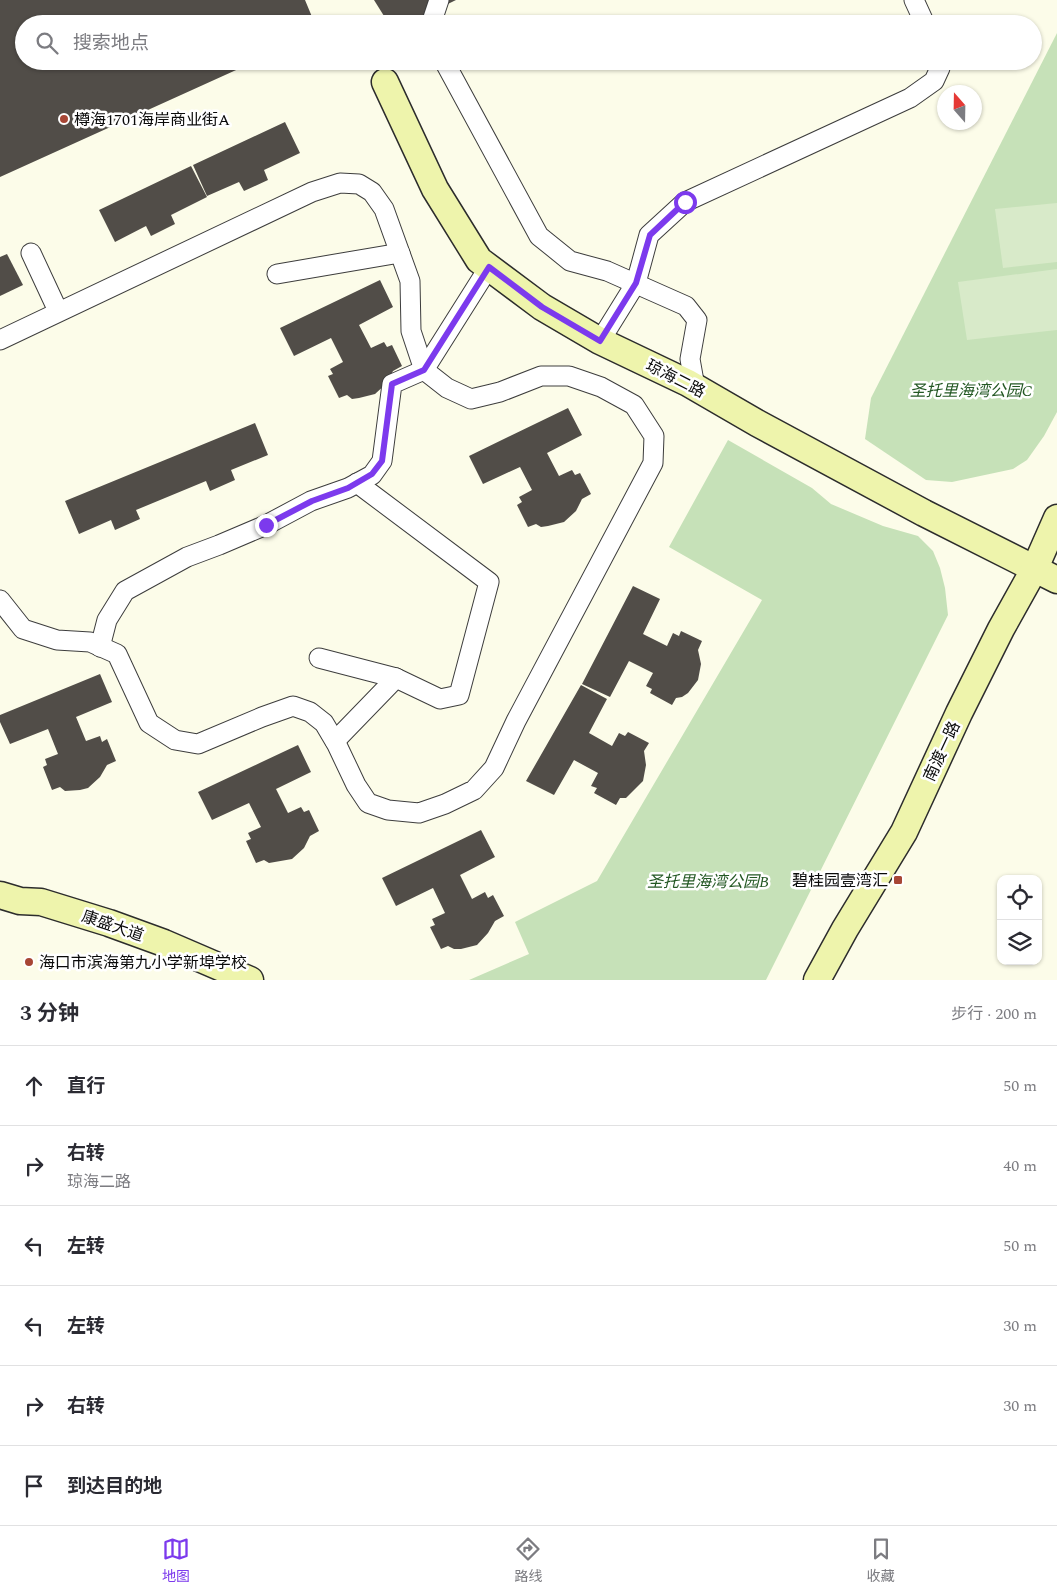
<!DOCTYPE html>
<html lang="zh">
<meta charset="utf-8">
<style>
body{margin:0;font-family:Spectral,"Noto Sans SC",serif;background:#f2f2f3;color:#2b2b33}
.controls{position:absolute;right:15px;bottom:15px;display:grid;overflow:hidden;border-radius:10px;box-shadow:0 1px 4px #0004}
.controls button{width:45px;height:45px;display:grid;place-items:center;padding:0;border:0;border-bottom:1px solid #e1e1e2;background:#fff;color:#2b2b33;font:25px sans-serif}
.compass{position:absolute;left:937px;top:85px;width:45px;height:45px;border-radius:50%;background:#fff;box-shadow:0 1px 4px #0004;rotate:340deg}
.stop{position:absolute;width:15px;height:15px;margin:-11px;border:4px solid #7c3aed;border-radius:50%;background:#fff}
.stop.end{background:#7c3aed;border-color:#fff;box-shadow:0 1px 5px #0008}
.list{margin:0;padding:0;list-style:none}
h2{display:flex;justify-content:space-between;align-items:center;height:65px;margin:0;padding:0 20px;font-size:21px}
h2 small{font-size:16px;font-weight:400;color:#7c7c81}
.list li{display:grid;grid-template-columns:32px 1fr auto;gap:15px;align-items:center;box-sizing:border-box;height:80px;padding:0 20px;border-top:1px solid #e1e1e2}
.list b{display:block;font-size:19px;white-space:nowrap}
.list p{margin:0;font-size:16px;white-space:nowrap;color:#7c7c81}
.list em{font-size:16px;font-style:normal;color:#7c7c81}
.icon{flex:none;width:28px;height:28px;fill:none;stroke:currentColor;stroke-width:2;stroke-linecap:round;stroke-linejoin:round}
.map{position:relative;flex:none;width:1057px;height:980px;overflow:hidden}
.search{position:absolute;background:#fff;box-shadow:0 1px 4px #0004;left:15px;right:15px;top:15px;height:55px;display:flex;align-items:center;gap:12px;box-sizing:border-box;padding:0 18px;border-radius:28px;color:#7c7c81;font-size:19px}
.sheet{height:545px;background:#fff}
nav{display:flex;justify-content:space-around;align-items:center;box-sizing:border-box;height:70px;border-top:1px solid #e1e1e2;background:#fff;font-size:14px;color:#7c7c81}
nav a{display:grid;justify-items:center;gap:2px}
nav .on{color:#7c3aed}
.map>svg:first-child{display:block}
.green{fill:#c6e1b8}
.pitch{fill:#d8eac9}
.building{fill:#514d48}
.lines{fill:none;stroke-linecap:round;stroke-linejoin:round}
.street-casing{stroke:#3d3d3d;stroke-width:21}
.secondary-casing{stroke:#2c2c2c;stroke-width:29}
.street{stroke:#fff;stroke-width:19}
.secondary{stroke:#eef4ac;stroke-width:26}
.route{stroke:#7c3aed;stroke-width:6}
.poi-dot{fill:#a74635;stroke:#fff;stroke-width:2}
.labels{text-anchor:middle;stroke-width:5;stroke-linejoin:round;paint-order:stroke}
.poi-label{font-size:16px;fill:#0a0a0a;stroke:#fff;text-anchor:start}
.street-label{font-size:16px;fill:#0a0a0a;stroke:#fff}
.park-label{font-size:16px;font-style:italic;fill:#245824;stroke:#fff}
</style>
<div class="map">
<svg width="1057" height="980" viewBox="0 0 1057 980">
<rect width="100%" height="100%" fill="#fcfce9"/>
<g class="green">
<polygon points="1057,33 1057,412 1044,436 1027,460 1013,469 952,482 926,480 865,439 871,398"/>
<polygon points="728,440 812,488 831,504 883,526 918,536 933,551 940,568 945,588 948,615 766,980 469,980 529,954 515,922 597,881 762,600 669,547"/>
</g>
<g class="pitch">
<polygon points="1057,203 1057,262 1003,268 995,209"/>
<polygon points="1057,269 1057,330 967,340 958,282"/>
</g>
<g class="building">
<polygon points="0,0 305,0 315,24 24,24 24,61 256,61 0,177"/>
<polygon points="374,0 456,0 407,24 389,24"/>
<polygon points="285,122 300,153 264,170 268,180 244,191 239,182 207,196 193,165"/>
<polygon points="191,166 207,197 171,215 175,224 151,236 146,226 115,242 99,210"/>
<polygon points="7,254 23,285 0,296 0,257"/>
<polygon points="380,280 393,307 359,325 371,348 384,342 387,347 392,345 402,366 393,371 387,383 375,394 359,398 352,399 347,395 339,398 328,376 333,374 330,369 343,362 331,338 294,356 280,328"/>
<polygon points="568,408 582,435 547,453 559,476 572,470 575,475 580,473 591,494 582,499 576,511 564,522 548,526 541,527 536,524 528,527 517,505 522,502 519,497 532,490 520,467 483,484 469,456"/>
<polygon points="255,423 268,455 231,470 235,480 210,491 206,481 136,510 140,519 115,530 111,520 79,534 65,501"/>
<polygon points="633,586 660,599 643,634 667,646 673,633 679,636 681,631 702,641 698,650 701,664 698,680 688,693 682,697 676,698 672,705 650,693 652,689 646,686 653,673 629,661 610,697 582,684"/>
<polygon points="100,674 112,702 76,717 86,741 100,736 102,742 107,739 116,761 107,765 100,777 88,788 80,790 65,791 60,787 52,790 43,767 47,765 45,759 58,754 48,729 10,744 0,722 0,715"/>
<polygon points="581,685 607,699 589,733 612,746 619,733 625,736 628,732 649,743 644,751 646,765 643,781 626,798 620,798 616,805 594,793 597,788 591,786 598,773 574,760 554,795 526,781"/>
<polygon points="298,745 311,772 276,789 288,813 301,807 304,812 309,810 319,831 310,836 304,848 292,859 269,863 264,860 256,863 246,841 251,839 248,833 261,827 249,803 212,820 198,792"/>
<polygon points="481,830 495,857 460,875 472,899 485,892 488,898 493,895 504,916 495,921 488,933 477,945 461,949 454,949 448,946 441,949 430,927 435,925 432,919 445,913 433,888 396,906 382,878"/>
</g>
<g class="lines">
<g class="street-casing">
<g id="street">
<polyline points="914,0 925,24"/>
<polyline points="431,24 439,0"/>
<polyline points="444,61 539,236 570,261 607,271 686,306 697,320 690,359 695,387"/>
<polyline points="31,253 58,311"/>
<polyline points="277,274 400,253"/>
<polyline points="0,340 312,192 340,183 359,184 372,192 384,209 410,281 411,331 424,370 447,388 471,399 500,392 541,376 569,376 601,387 634,405 654,436 653,463 516,721 494,768 474,790 445,804 419,813 388,810 368,803 356,785 337,745 324,723 310,712 293,706 262,717 198,744 175,740 149,723 117,654 90,642 57,640 23,629 0,600"/>
<polyline points="600,341 636,283 649,235 685,202 910,98 934,81 940,68 939,61"/>
<polyline points="100,647 107,620 125,591 187,557 219,545 266,525 311,501 348,488 372,475 382,461 392,384 424,370 489,267"/>
<polyline points="319,658 396,678"/>
<polyline points="335,741 396,678 440,699 459,695 489,582 357,483"/>
</g>
</g>
<g class="secondary-casing">
<g id="secondary">
<polyline points="385,82 435,189 479,260 542,307 600,341 688,383 757,423 924,513 1057,580"/>
<polyline points="0,895 20,901 41,902 109,923 164,943 250,980"/>
<polyline points="817,980 845,929 904,832 959,713 1001,629 1035,568 1057,518"/>
</g>
</g>
<use href="#street" class="street"/>
<use href="#secondary" class="secondary"/>
</g>
<g class="lines">
<polyline class="route" points="266,525 312,501 348,488 372,474 382,461 392,384 424,370 489,267 542,307 600,341 636,283 650,235 685,202"/>
</g>
<g class="poi-dot">
<circle cx="64" cy="119" r="5"/>
<rect x="893" y="875" width="10" height="10" rx="2.5"/>
<circle cx="29" cy="962" r="5"/>
</g>
<g class="labels">
<g class="poi-label">
<text x="74" y="125">樽海1701海岸商业街A</text>
<text x="888" y="886" text-anchor="end">碧桂园壹湾汇</text>
<text x="39" y="968">海口市滨海第九小学新埠学校</text>
</g>
<g class="street-label">
<text transform="translate(676 378) rotate(27)" y="6">琼海二路</text>
<text transform="translate(941 751) rotate(-65)" y="6">南渡一路</text>
<text transform="translate(113 925) rotate(19)" y="6">康盛大道</text>
</g>
<g class="park-label">
<text x="971" y="396">圣托里海湾公园C</text>
<text x="708" y="887">圣托里海湾公园B</text>
</g>
</g>
</svg>
<div class="controls">
<button><svg class="icon" aria-label="locate" viewBox="0 0 24 24"><circle cx="12" cy="12" r="6"/><path d="M12 2v4M12 18v4M2 12h4M18 12h4"/></svg></button>
<button><svg class="icon" aria-label="layers" viewBox="0 0 24 24"><path d="M12 4l9 5-9 5-9-5zM3 14l9 5 9-5"/></svg></button>
</div>
<svg class="compass" viewBox="-18 -18 36 36"><path d="M0-13l5 13h-10z" fill="#e53935"/><path d="M0 13l5-13h-10z" fill="#7c7c81"/></svg>
<div class="stop" style="left:685px;top:202px"></div>
<div class="stop end" style="left:266px;top:525px"></div>
<div class="search"><svg class="icon" aria-label="search" viewBox="0 0 24 24"><circle cx="10" cy="10" r="6"/><path d="M15 15l6 6"/></svg>搜索地点</div>
</div>
<section class="sheet">
<h2>3 分钟<small>步行 · 200 m</small></h2>
<ul class="list">
<li><svg class="icon" aria-label="ahead" viewBox="0 0 24 24"><path d="M12 20V5M6 11l6-6 6 6"/></svg><div><b>直行</b></div><em>50 m</em></li>
<li><svg class="icon" aria-label="right" viewBox="0 0 24 24"><path d="M7 20v-9h11M14 6l5 5-5 5"/></svg><div><b>右转</b><p>琼海二路</p></div><em>40 m</em></li>
<li><svg class="icon" aria-label="left" viewBox="0 0 24 24"><path d="M17 20v-9H6M10 6l-5 5 5 5"/></svg><div><b>左转</b></div><em>50 m</em></li>
<li><svg class="icon" aria-label="left" viewBox="0 0 24 24"><path d="M17 20v-9H6M10 6l-5 5 5 5"/></svg><div><b>左转</b></div><em>30 m</em></li>
<li><svg class="icon" aria-label="right" viewBox="0 0 24 24"><path d="M7 20v-9h11M14 6l5 5-5 5"/></svg><div><b>右转</b></div><em>30 m</em></li>
<li><svg class="icon" aria-label="arrive" viewBox="0 0 24 24"><path d="M6 21V4h12l-3 4 3 4H6"/></svg><div><b>到达目的地</b></div></li>
</ul>
</section>
<nav>
<a class="on"><svg class="icon" aria-label="map" viewBox="0 0 24 24"><path d="M3 6l6-2 6 2 6-2v14l-6 2-6-2-6 2zM9 4v14M15 6v14"/></svg>地图</a>
<a><svg class="icon" aria-label="directions" viewBox="0 0 24 24"><path d="M12 3l9 9-9 9-9-9zM9 14v-3h6M13 9l2 2-2 2"/></svg>路线</a>
<a><svg class="icon" aria-label="saved" viewBox="0 0 24 24"><path d="M7 4h10v16l-5-4-5 4z"/></svg>收藏</a>
</nav>
